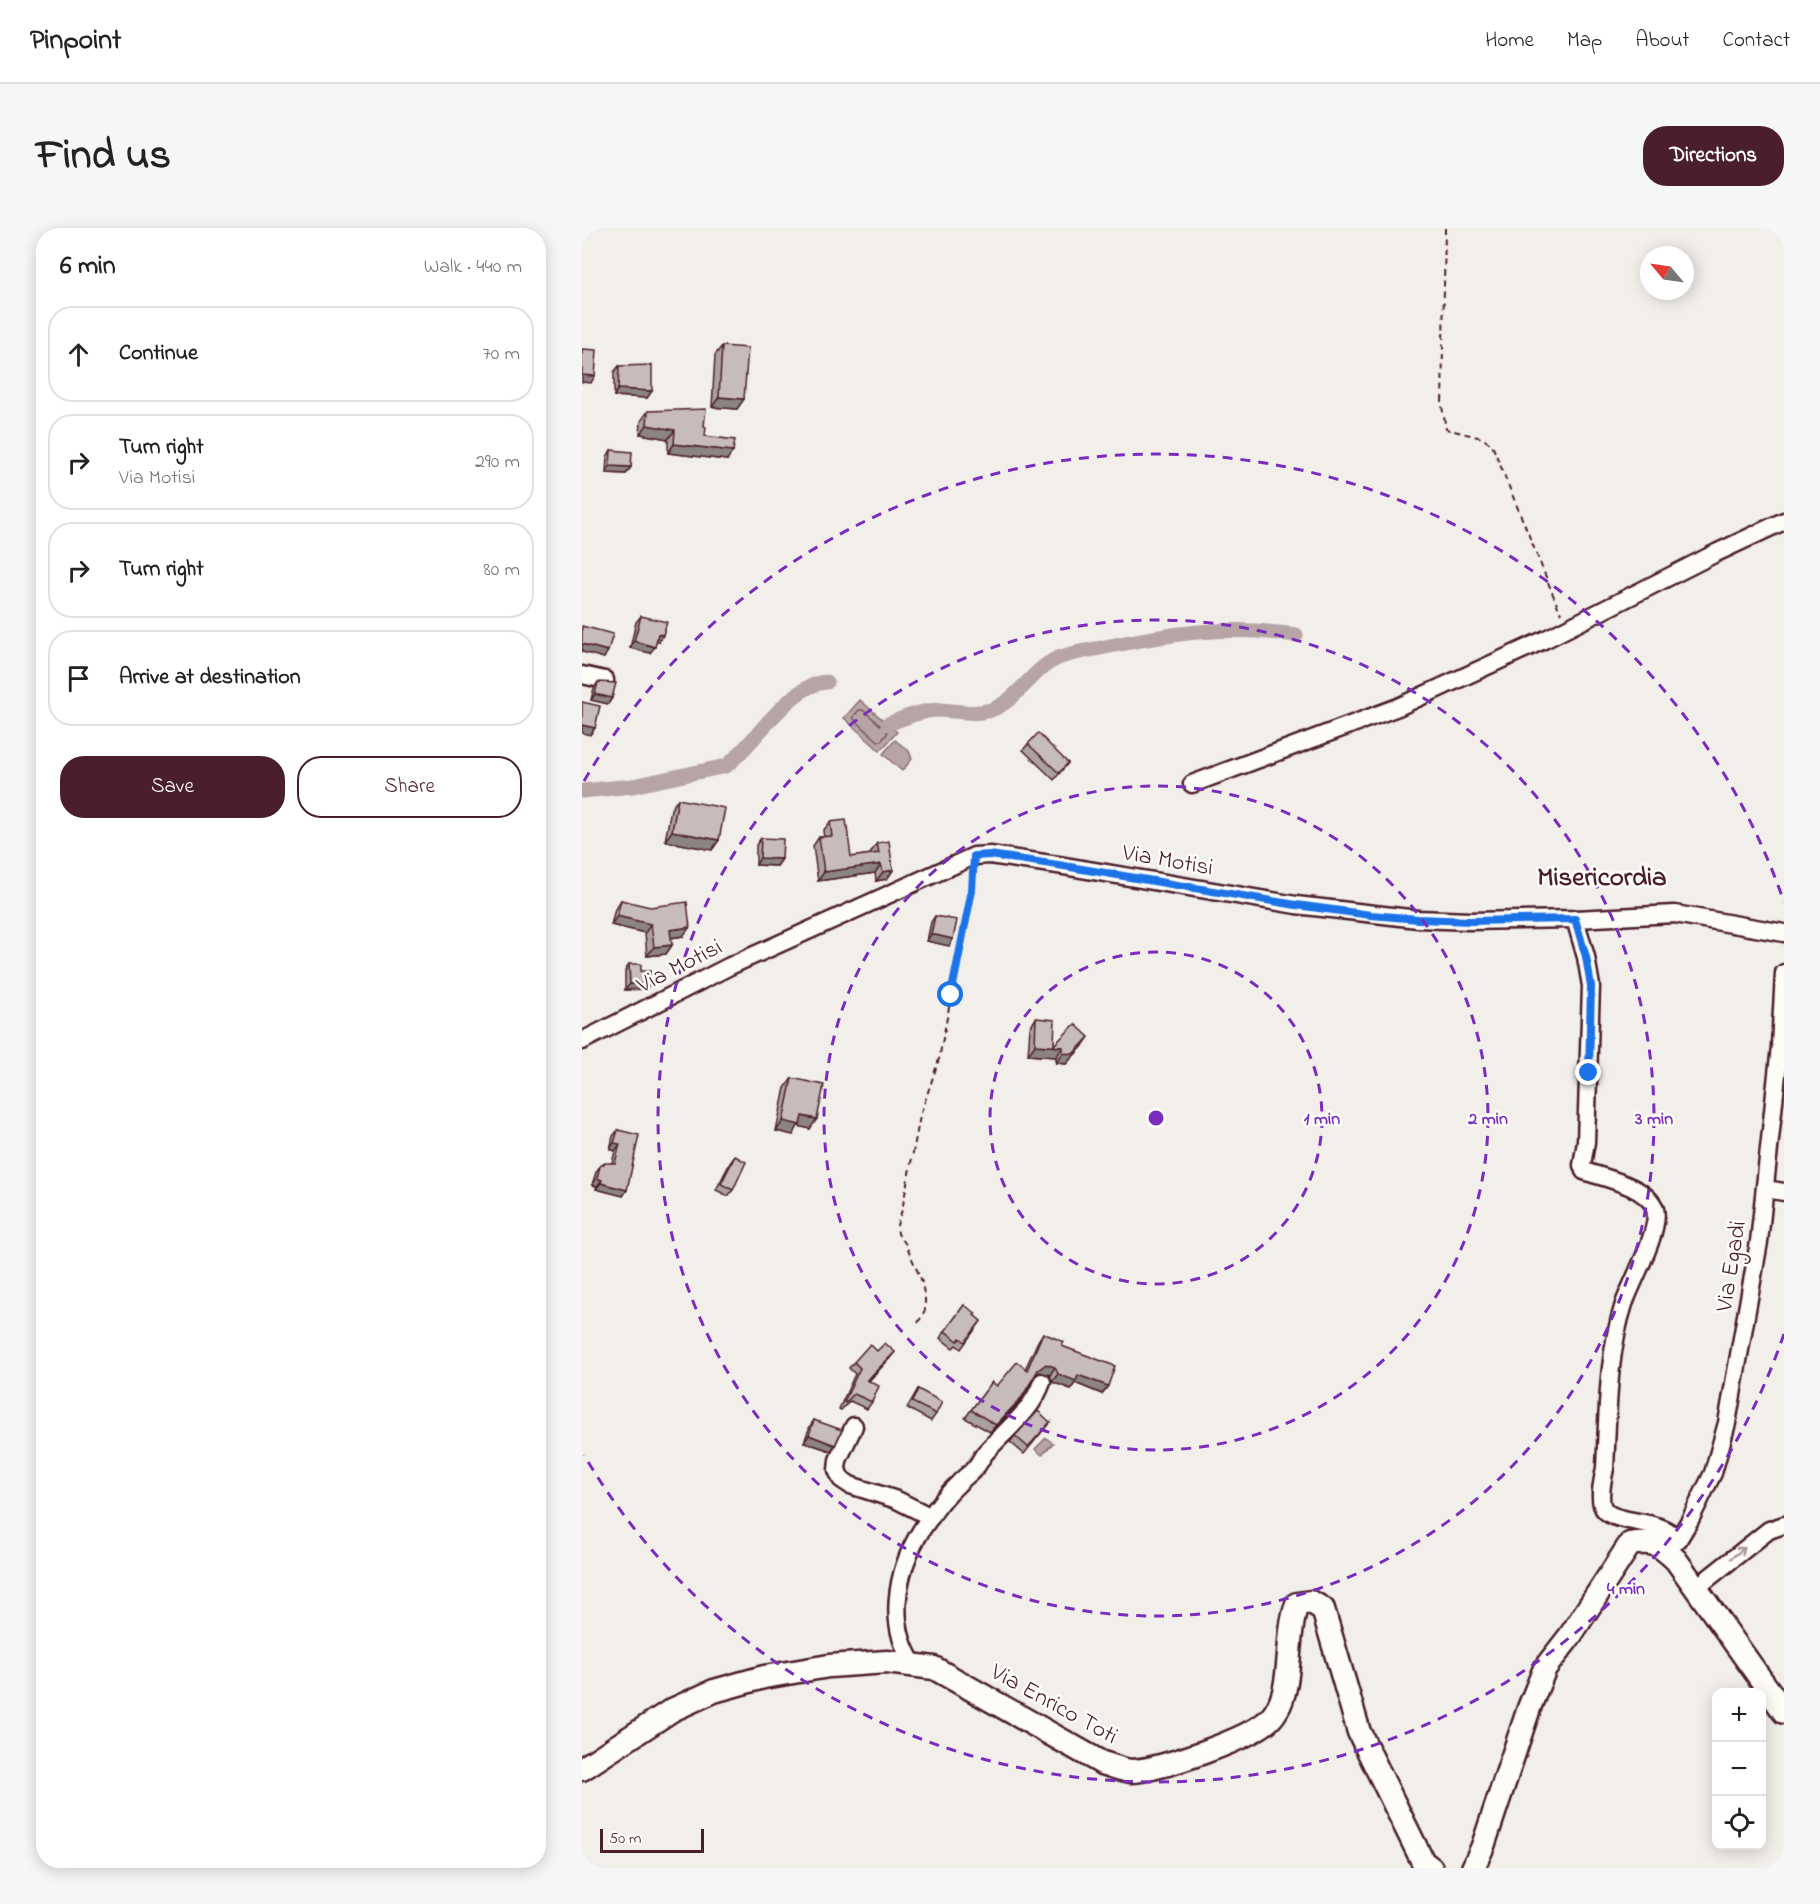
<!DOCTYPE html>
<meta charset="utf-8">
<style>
body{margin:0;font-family:"Indie Flower",sans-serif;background:#f6f6f6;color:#222}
.controls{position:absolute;right:18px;bottom:18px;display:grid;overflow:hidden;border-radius:12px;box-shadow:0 3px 15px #0003}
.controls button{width:54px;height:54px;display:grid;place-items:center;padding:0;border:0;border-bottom:2px solid #e0e0e0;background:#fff;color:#222;font:30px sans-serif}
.compass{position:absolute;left:1058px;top:18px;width:54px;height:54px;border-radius:50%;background:#fff;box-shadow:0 3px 15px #0003;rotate:299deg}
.scale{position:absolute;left:18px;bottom:15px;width:104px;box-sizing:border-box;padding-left:6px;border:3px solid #4a1f2b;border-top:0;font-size:16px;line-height:21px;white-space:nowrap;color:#4a1f2b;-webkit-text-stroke:4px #fdfcf7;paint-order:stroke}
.stop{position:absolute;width:18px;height:18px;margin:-14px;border:4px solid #1a73e8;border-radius:50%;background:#fff}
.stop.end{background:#1a73e8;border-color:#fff;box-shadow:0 2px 6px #0008}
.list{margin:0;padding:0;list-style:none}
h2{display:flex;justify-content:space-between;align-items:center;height:78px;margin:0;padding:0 24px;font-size:26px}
h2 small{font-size:20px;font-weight:400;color:#767676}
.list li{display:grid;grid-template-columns:39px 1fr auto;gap:18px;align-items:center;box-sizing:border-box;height:96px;margin:0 12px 12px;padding:0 12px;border:2px solid #e0e0e0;border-radius:24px}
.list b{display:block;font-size:22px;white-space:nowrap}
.list p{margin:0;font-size:20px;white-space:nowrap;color:#767676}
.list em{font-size:20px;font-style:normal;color:#767676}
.actions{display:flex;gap:12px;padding:18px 24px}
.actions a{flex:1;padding:14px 0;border:2px solid #4a1f2b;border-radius:24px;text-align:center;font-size:21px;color:#4a1f2b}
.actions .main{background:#4a1f2b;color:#fff}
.icon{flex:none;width:33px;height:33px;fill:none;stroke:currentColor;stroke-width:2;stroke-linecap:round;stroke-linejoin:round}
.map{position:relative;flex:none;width:1202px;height:1640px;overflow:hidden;border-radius:24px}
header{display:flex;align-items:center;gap:36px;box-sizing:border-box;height:84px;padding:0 30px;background:#fff;border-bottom:2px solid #e0e0e0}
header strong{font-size:28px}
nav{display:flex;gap:33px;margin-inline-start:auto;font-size:21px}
.intro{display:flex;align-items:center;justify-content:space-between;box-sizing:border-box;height:144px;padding:0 36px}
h1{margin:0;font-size:42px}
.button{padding:15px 27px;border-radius:24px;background:#4a1f2b;color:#fff;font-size:21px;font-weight:700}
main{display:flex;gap:36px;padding:0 36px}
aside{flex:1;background:#fff;border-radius:24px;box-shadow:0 3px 15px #0003}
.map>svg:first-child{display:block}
.water{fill:#b7a5a6;stroke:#8b6f75;stroke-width:1.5}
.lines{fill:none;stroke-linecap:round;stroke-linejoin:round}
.shore{stroke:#76555c;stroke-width:1.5}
.canal{stroke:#b7a5a6;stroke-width:15}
.street-casing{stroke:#4a1f2b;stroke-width:21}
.secondary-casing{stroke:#4a1f2b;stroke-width:27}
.path{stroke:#4a1f2b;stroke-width:2;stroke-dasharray:6 4.5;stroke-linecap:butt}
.street{stroke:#fdfcf7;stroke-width:16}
.secondary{stroke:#fdfcf7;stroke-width:22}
.wall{fill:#aca1a1;stroke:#4a1f2b;stroke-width:1.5}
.shaded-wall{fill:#8c8383;stroke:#4a1f2b;stroke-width:1.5}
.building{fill:#c8bbbb;stroke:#4a1f2b;stroke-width:1.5}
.oneway{stroke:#ac999b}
.route{stroke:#1a73e8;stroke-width:8}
.ring{fill:none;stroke:#7b2cbf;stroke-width:3;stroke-dasharray:10 8}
.labels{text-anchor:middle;stroke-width:5;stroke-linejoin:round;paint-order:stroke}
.street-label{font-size:24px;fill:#4a1f2b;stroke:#fdfcf7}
.quarter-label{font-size:27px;font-weight:bold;fill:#4a1f2b;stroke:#fdfcf7}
.centre{fill:#7b2cbf;stroke:#fdfcf7;stroke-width:3}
.ring-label{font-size:18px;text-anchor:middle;font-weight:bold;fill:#7b2cbf;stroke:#fdfcf7;stroke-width:5;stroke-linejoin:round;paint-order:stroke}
</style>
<header>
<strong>Pinpoint</strong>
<nav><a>Home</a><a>Map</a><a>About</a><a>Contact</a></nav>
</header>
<div class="intro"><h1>Find us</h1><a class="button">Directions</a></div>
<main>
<aside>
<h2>6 min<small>Walk · 440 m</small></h2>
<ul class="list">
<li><svg class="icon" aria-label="ahead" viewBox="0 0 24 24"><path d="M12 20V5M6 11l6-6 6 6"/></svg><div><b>Continue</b></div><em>70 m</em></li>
<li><svg class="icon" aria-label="right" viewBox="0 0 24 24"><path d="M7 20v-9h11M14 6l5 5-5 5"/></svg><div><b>Turn right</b><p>Via Motisi</p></div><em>290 m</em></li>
<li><svg class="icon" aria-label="right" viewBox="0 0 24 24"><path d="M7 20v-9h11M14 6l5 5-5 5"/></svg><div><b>Turn right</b></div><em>80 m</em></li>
<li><svg class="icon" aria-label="arrive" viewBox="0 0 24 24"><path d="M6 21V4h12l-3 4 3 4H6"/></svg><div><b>Arrive at destination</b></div></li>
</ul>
<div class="actions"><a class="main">Save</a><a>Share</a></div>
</aside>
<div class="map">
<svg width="1202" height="1640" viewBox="0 0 1202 1640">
<rect width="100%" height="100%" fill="#f2efeb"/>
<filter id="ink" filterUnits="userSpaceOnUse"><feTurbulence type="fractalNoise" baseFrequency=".0167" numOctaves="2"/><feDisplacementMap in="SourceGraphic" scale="12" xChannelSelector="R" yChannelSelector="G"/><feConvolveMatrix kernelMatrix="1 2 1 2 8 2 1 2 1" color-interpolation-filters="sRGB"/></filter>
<g filter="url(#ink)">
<g class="water">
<polygon points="278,472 315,504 298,523 262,490"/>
<polygon points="313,512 327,523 330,531 320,543 301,526"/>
<polygon points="464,1210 471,1215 460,1227 453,1221"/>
</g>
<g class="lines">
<polygon class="shore" points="277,482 281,482 305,503 305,506 299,513 296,513 272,491 272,488"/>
<g class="canal">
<path d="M306 496C324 489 340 482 359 482 376 483 393 487 409 482 436 472 450 442 474 431 489 424 507 423 523 419 591 405 643 397 714 407"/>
<path d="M0 563 51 558 144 538C173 516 207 456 245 454"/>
</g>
<g class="street-casing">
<g id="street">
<polyline points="0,447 23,452"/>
<polyline points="610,556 816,479 964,411 1134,325 1202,293"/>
<path d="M993 691 1004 729 1009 758 1004 914 1000 937 1002 943C1022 950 1065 958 1073 981 1079 1002 1049 1055 1042 1076 1025 1128 1026 1186 1023 1240 1021 1251 1017 1266 1020 1277 1026 1299 1078 1287 1096 1312"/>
<polyline points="0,813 148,738 392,628 408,627 476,637 714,677 836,691 888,693 993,691 1093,686 1202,705"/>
<polyline points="1183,961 1202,964"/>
<polyline points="272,1198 256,1232 255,1242 259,1251 268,1257 315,1272 349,1289"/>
<polyline points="1089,1318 1096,1312 1108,1292 1131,1245 1145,1195 1177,1014 1198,818 1202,745"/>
<polyline points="1114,1360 1187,1302 1202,1297"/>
<path d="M332 1437C302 1393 316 1333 347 1291 355 1279 365 1266 376 1256 381 1250 388 1246 393 1240 397 1236 399 1230 403 1225 423 1202 450 1184 460 1154"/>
</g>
</g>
<g class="secondary-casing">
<g id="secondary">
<path d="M0 1541 90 1482 132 1463 182 1449 247 1438 305 1434 352 1440 520 1535C529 1537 541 1543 551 1543 580 1541 668 1511 688 1491 691 1488 696 1480 698 1476 710 1448 704 1407 715 1376L729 1374 741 1381 777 1504 841 1634 849 1640"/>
<path d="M891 1640 901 1618 947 1480 963 1440 988 1408 1048 1316C1071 1312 1077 1316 1094 1332L1202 1484"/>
</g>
</g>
<g class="path">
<polyline points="863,0 860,178 864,201 900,210 910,217 979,386"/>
<polyline points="336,1095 343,1082 343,1070 339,1051 323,1015 316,1006 315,997 320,982 338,888 357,831 390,661 391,646"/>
</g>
<use href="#street" class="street"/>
<use href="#secondary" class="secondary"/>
</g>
<g class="wall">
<polygon points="140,118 162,171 155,181 130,179 133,127"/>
<polygon points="37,138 70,163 65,170 32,168 32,144"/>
<polygon points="66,183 122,198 123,208 145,232 86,225 86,211 58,206 59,193"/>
<polygon points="29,222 49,239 44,246 24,245 25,229"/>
<polygon points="59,388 77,414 74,413 68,425 48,420 54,394"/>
<polygon points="16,454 30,470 26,476 9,472 12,460"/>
<polygon points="446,516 486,535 472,552 441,522"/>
<polygon points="96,571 137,612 130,622 83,613 89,581"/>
<polygon points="248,594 269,629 289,626 289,624 295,615 311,642 305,651 294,653 293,645 236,653 231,618 237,609 242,609 241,603"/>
<polygon points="179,610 200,631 195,638 174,637 174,617"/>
<polygon points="39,672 101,708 89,710 90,717 84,726 65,728 63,705 29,697 33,681"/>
<polygon points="353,688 371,711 367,718 345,713 349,694"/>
<polygon points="47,736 59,743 64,761 43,762 43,743"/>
<polygon points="454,790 472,817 500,819 484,836 474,835 474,829 446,827 448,800"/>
<polygon points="210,850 228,901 216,898 211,907 194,903 203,860"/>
<polygon points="36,902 45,962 41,968 14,961 15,958 10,957 14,944 18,938 30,935 33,923 28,921 31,908"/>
<polygon points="153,928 151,962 146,968 134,962 148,935"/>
<polygon points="382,1077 392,1087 399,1093 379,1121 374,1117 371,1120 358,1110"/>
<polygon points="461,1105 480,1118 520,1166 493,1155 489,1161 470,1154 468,1147 458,1144 452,1148 435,1177 408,1204 383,1190 410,1154 415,1158 443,1141 456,1113"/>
<polygon points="295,1123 308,1130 287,1153 290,1174 285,1181 268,1173 259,1182 257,1181 273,1146 267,1140 272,1134"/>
<polygon points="336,1161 354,1186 349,1193 325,1180"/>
<polygon points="232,1192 249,1223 222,1214 228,1198"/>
<polygon points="468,1194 442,1226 428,1214 433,1208"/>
</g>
<g class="shaded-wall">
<polygon points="0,147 13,148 9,155 0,154"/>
<polygon points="36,161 70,163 65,170 32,168"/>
<polygon points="137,169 162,171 155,181 130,179"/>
<polygon points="65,197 93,202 86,211 58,206"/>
<polygon points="92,216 151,223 145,232 86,225"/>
<polygon points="28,238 49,239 44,246 24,245"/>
<polygon points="76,406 81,407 77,414 71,412"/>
<polygon points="52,413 73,419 68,425 48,420"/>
<polygon points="0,416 26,423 22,430 0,424"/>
<polygon points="13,466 30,470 26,476 9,472"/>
<polygon points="0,497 13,500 8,507 0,505"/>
<polygon points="90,603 137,612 130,622 83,613"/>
<polygon points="178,630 200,631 195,638 174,637"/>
<polygon points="299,636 293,645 236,653 242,644"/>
<polygon points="311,642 305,651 294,653 301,644"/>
<polygon points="35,688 69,696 63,705 29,697"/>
<polygon points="108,699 101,708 82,711 88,702"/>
<polygon points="349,706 371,711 367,718 345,713"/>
<polygon points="90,717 84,726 65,728 72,719"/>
<polygon points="69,755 64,761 43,762 48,756"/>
<polygon points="507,809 500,819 484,836 474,835 481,825"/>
<polygon points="453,817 481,819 474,829 446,827"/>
<polygon points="220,888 235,891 228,901 216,898 211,907 194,903 201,893"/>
<polygon points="32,915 38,916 33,923 28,921"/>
<polygon points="15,950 20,952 15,958 10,957"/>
<polygon points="19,955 45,962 41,968 14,961"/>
<polygon points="313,1124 308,1130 281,1159 285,1152"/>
<polygon points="464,1136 473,1139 468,1147 458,1144 451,1149 456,1142"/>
<polygon points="476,1146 496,1147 526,1158 520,1166 493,1155 489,1161 470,1154"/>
<polygon points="440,1169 435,1177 408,1204 414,1197"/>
<polygon points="227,1207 253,1217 249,1223 222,1214"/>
</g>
<g class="building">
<polygon points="140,118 166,120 162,171 137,169"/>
<polygon points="0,121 15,122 13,148 0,147"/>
<polygon points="70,137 70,163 36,161 37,138"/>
<polygon points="124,181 122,198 124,199 123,208 153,212 151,223 92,216 93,202 65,197 66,183"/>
<polygon points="29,222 50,224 49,239 28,238"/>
<polygon points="59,388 85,394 81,407 76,406 73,419 52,413"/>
<polygon points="0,398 31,406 26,423 0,416"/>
<polygon points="16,454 34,455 30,470 13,466"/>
<polygon points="0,474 18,478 13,500 0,497"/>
<polygon points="456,505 486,535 477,545 446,516"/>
<polygon points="96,571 143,580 137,612 90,603"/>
<polygon points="264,592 269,629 297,625 295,615 307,613 311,642 301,644 299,636 242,644 237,609 250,608 248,594"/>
<polygon points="179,610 201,611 200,631 178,630"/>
<polygon points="39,672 68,679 105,674 108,699 88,702 90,717 72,719 69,696 35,688"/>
<polygon points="353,688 375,692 371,711 349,706"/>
<polygon points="47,736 59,736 59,743 68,743 69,755 48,756"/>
<polygon points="454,790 473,792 472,817 493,796 507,809 491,826 481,825 481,819 453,817"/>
<polygon points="210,850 242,857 235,891 220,888 218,897 201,893"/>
<polygon points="36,902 57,907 45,962 19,955 20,952 15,950 18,938 23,935 33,935 38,916 32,915"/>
<polygon points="153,928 164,934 151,962 139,956"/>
<polygon points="382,1077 394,1085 392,1087 399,1093 383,1114 378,1110 376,1113 363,1103"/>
<polygon points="461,1105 482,1114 480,1118 533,1138 526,1158 496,1147 494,1153 476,1146 473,1139 464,1136 456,1142 440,1169 414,1197 389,1182 410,1154 415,1158 435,1134 445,1142"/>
<polygon points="303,1115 313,1124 285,1152 297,1158 290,1174 272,1166 263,1175 262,1174 278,1140 272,1134 288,1116 295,1123"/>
<polygon points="336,1161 360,1174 354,1186 330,1174"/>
<polygon points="456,1183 468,1194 446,1219 433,1208"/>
<polygon points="232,1192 260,1202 253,1217 227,1207"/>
</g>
<defs><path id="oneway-shaft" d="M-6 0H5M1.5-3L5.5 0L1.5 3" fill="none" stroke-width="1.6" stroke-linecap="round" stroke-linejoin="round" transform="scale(1.5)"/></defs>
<use class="oneway" href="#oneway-shaft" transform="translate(1156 1325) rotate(-38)"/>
</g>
<g class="lines" filter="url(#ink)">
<polyline class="route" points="369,767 390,662 392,628 408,627 476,637 714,677 789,687 836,691 888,693 993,691 1004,729 1009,758 1007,845"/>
</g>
<g class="ring">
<circle cx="574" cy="890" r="166"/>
<circle cx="574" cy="890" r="332"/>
<circle cx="574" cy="890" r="498"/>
<path d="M1202 1106A664 664 0 0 1 2 1227M2 553A664 664 0 0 1 1202 674"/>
</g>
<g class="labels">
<g class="street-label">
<text transform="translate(586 631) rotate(10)" y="8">Via Motisi</text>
<text transform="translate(97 737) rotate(-27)" y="8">Via Motisi</text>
<text transform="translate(1148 1038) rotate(-81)" y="8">Via Egadi</text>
<text transform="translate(473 1475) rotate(29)" y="8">Via Enrico Toti</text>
</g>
<g class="quarter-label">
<text x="1020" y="657">Misericordia</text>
</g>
</g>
<circle cx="574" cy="890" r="9" class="centre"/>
<g class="ring-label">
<text x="740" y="896">1 min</text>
<text x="906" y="896">2 min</text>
<text x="1072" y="896">3 min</text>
<text x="1044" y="1366">4 min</text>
</g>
</svg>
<div class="controls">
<button>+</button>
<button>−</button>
<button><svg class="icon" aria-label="locate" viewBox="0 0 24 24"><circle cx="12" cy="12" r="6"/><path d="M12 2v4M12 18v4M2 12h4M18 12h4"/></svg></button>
</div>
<svg class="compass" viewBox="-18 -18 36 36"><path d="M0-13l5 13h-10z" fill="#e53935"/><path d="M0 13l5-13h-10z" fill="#767676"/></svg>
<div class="scale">50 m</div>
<div class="stop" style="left:369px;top:767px"></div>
<div class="stop end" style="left:1007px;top:845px"></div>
</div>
</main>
